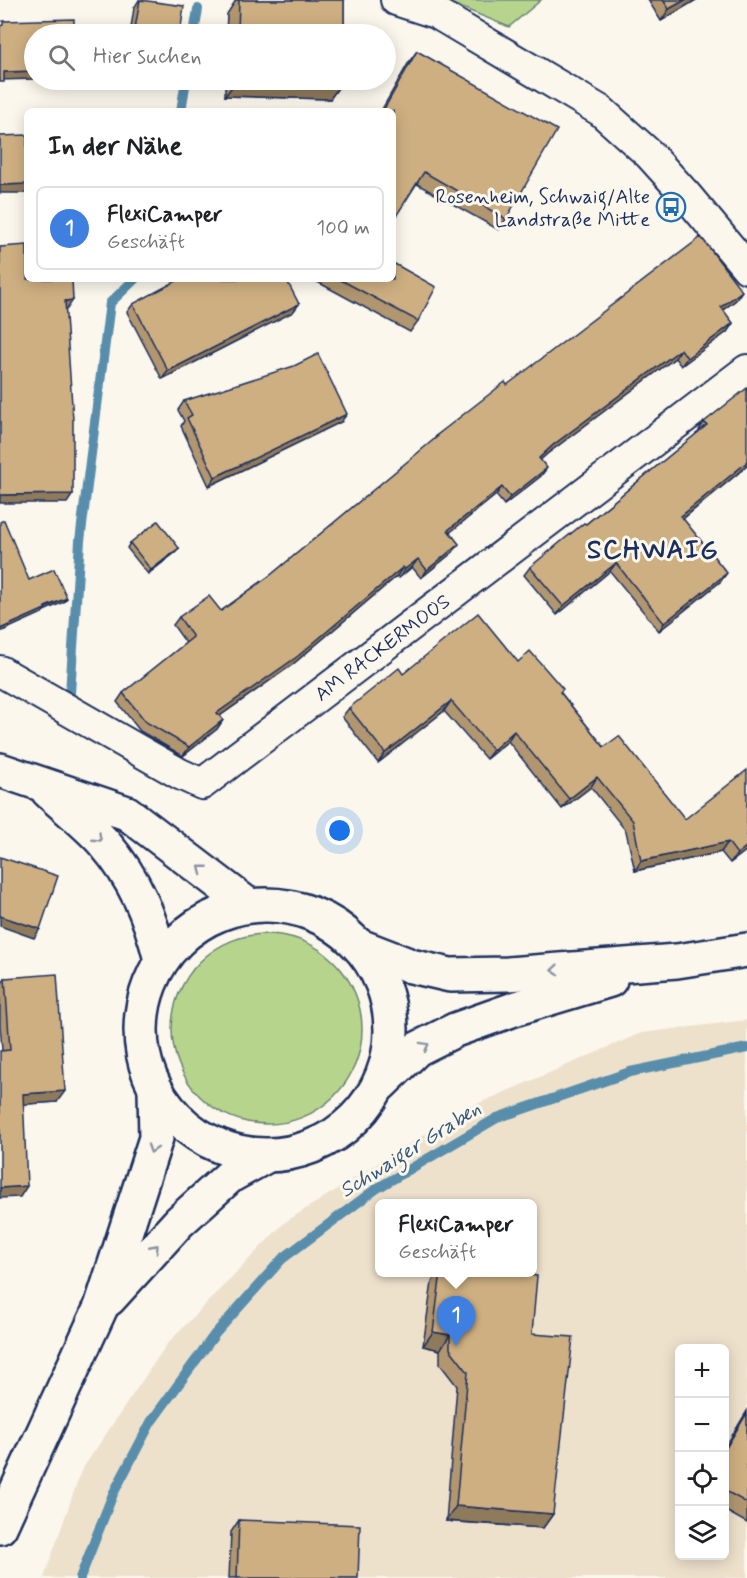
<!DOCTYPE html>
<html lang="de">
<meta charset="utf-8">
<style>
body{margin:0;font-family:Mynerve,sans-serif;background:#f6f6f6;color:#202124}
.controls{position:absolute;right:18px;bottom:18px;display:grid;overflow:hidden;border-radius:9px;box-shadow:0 3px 15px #0003}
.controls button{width:54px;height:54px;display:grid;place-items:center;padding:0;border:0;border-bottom:2px solid #e0e0e0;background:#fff;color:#202124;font:30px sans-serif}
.you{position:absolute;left:340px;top:831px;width:21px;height:21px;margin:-15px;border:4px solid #fff;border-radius:50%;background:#1a73e8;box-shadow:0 0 0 9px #1a73e833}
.badge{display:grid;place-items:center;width:39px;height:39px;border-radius:50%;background:#1f6fb2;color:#fff;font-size:20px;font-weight:700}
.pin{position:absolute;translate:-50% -50px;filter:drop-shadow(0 2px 3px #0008)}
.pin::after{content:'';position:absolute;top:32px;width:21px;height:18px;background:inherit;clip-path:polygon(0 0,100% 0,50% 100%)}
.popup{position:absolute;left:375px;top:1199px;width:162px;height:78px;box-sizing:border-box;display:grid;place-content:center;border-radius:9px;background:#fff;filter:drop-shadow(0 2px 4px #0005);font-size:20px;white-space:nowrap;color:#757577}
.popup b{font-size:22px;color:#202124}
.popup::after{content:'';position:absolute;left:50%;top:100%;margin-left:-12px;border:12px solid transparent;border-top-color:#fff}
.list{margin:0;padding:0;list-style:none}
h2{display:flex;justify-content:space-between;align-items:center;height:78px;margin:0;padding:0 24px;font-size:26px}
h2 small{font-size:20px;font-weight:400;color:#757577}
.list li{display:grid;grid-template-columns:39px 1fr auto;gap:18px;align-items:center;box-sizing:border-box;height:84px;margin:0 12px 12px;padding:0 12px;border:2px solid #e0e0e0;border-radius:9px}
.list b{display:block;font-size:22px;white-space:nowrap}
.list p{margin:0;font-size:20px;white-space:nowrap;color:#757577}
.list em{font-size:20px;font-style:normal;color:#757577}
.icon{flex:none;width:33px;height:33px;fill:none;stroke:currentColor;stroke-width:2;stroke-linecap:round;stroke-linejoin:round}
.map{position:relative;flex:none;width:747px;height:1578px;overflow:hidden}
.search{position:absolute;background:#fff;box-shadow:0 3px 15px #0003;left:24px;top:24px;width:372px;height:66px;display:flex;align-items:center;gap:15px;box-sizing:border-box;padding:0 21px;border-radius:33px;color:#757577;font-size:22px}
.panel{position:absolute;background:#fff;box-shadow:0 3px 15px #0003;left:24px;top:108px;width:372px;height:174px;border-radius:9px}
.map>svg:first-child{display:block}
.built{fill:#eee1cc;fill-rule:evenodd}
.green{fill:#b6d48c;stroke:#688275;stroke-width:1.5}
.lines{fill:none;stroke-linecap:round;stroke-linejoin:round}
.stream{stroke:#588eac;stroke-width:10}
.street-casing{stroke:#1b2f5e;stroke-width:34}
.secondary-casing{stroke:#1b2f5e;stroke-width:38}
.street{stroke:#fbf7ec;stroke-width:30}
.secondary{stroke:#fbf7ec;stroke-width:33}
.wall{fill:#b19670;stroke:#1b2f5e;stroke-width:1.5}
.shaded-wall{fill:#907a5b;stroke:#1b2f5e;stroke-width:1.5}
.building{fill:#ceaf82;stroke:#1b2f5e;stroke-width:1.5}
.oneway{stroke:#8b93a5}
.labels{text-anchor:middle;stroke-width:6;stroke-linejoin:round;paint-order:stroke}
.poi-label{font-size:20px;fill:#1b2f5e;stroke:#fbf7ec;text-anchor:end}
.street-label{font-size:20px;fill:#1b2f5e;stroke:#fbf7ec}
.water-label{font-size:21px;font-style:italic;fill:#34577e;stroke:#fbf7ec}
.district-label{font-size:26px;font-weight:bold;letter-spacing:1.5px;fill:#1b2f5e;stroke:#fbf7ec}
</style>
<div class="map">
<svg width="747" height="1578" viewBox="0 0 747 1578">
<rect width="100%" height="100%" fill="#fbf7ec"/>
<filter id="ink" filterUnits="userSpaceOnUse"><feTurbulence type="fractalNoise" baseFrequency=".0167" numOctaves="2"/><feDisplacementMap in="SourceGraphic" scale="12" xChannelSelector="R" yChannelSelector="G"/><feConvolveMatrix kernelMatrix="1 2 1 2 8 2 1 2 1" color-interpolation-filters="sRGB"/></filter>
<g filter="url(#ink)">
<path class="built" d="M747 1020V1578H44L81 1471 167 1344 285 1222 461 1111 641 1033ZM380 1204H532V1272H380ZM680 1348H724V1556H680Z"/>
<g class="green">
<polygon points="443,0 541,0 509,27"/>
<circle cx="267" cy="1029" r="95"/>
</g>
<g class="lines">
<g class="stream">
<polyline points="194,34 198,9"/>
<polyline points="181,111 186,80"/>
<polyline points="70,693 80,541 110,303 135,279"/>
<polyline points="80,1578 113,1494 151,1422 215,1334 282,1259 376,1189 497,1118 630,1072 747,1048"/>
</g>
<g class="street-casing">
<g id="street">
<polyline points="396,0 436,13 601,111 649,154 687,196 747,268"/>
<polyline points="0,671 180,774 202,784 747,370"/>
</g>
</g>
<g class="secondary-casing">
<g id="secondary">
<polyline points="0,770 127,813 248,905"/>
<path d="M48 791C66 808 89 825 105 844 135 879 150 916 161 960"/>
<circle cx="266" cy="1030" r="125"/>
<polyline points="362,947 411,966 450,975 508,974 677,961 747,950"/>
<polyline points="381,1084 417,1049 455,1030 517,1008 610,980"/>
<polyline points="109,1299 179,1222 230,1176 266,1156"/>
<polyline points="0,1527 101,1307 156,1138 155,1091"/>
</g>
</g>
<use href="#street" class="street"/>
<use href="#secondary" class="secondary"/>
</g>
<g class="wall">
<polygon points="139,0 180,34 130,34 134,8"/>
<polygon points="236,0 344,0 344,34 226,34 227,14"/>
<polygon points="648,0 696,0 661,21"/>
<polygon points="417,51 506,219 499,230 417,184 393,111 381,111 409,62"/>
<polygon points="225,80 343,80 343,81 330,99 225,96"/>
<polygon points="312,279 393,279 418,321 410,332"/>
<polygon points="736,300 723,310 733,323 727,332 681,366 675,358 547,454 540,460 541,476 504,505 496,495 450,532 453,552 421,578 412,567 399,578 397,576 292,665 220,716 223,720 217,729 183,756 140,731 117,702 123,693 186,643 173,625 179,617 221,611 272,574 432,442 437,435 507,385"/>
<polygon points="133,304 299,304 293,312 162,379 127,312"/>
<polygon points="184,401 341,422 209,486 181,426 184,421 178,410"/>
<polygon points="704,422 747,466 683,519 721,581 659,631 610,571 557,615 524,575 530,567 586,524 700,431 699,430"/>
<polygon points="130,543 179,548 176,552 148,574 127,548"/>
<polygon points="518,662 561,693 604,747 685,819 747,850 730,863 721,852 635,871 626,831 591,787 562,809 508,741 486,759 444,711 378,763 342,717 349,708 403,674"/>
<polygon points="5,978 57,1102 23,1104 20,1197 2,1050 0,1025 0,986"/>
<polygon points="438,1272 503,1272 532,1334 553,1514 543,1528 446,1521 457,1386 440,1364 440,1350 423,1346 432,1282"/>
<polygon points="747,1411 747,1523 724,1510 724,1449"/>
<polygon points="239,1520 358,1578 229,1578 231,1532"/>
</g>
<g class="shaded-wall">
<polygon points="685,0 696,0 661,21 669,9"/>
<polygon points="34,71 34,79 0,80 4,72"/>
<polygon points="237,80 280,80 343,81 330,99 225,96"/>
<polygon points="27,184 27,193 0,193 0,185"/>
<polygon points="742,291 736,300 715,316 721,307"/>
<polygon points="73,300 67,309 59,310 65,301"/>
<polygon points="299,304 293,312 162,379 168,371"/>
<polygon points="733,323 727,332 681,366 687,358"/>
<polygon points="681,349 675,358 547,454 533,467 539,458 553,445"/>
<polygon points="347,414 341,422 209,486 215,477"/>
<polygon points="747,462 747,466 675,525 681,516"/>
<polygon points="547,468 541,476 504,505 510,497"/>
<polygon points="502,487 496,495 442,539 448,530"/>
<polygon points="73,494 67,503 0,503 0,495"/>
<polygon points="459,544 453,552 421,578 427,570"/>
<polygon points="179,548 176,552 148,574 151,570"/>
<polygon points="418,559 412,567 399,578 405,569"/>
<polygon points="616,563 610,571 557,615 563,606"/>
<polygon points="403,567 397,576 292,665 211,722 217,713"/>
<polygon points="727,573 721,581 659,631 664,623"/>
<polygon points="67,598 64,602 44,611 42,613 0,632 0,629"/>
<polygon points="451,701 444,711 378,763 385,753"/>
<polygon points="223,720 217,729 183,756 189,747"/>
<polygon points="514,731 508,741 486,759 493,750"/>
<polygon points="597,777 591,787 562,809 569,799"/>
<polygon points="728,842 721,852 635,871 641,861"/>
<polygon points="747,846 747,850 730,863 737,854"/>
<polygon points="0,916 40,929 34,938 0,926"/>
<polygon points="65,1091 57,1102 15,1105 23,1094"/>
<polygon points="27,1186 20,1197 0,1198 0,1188"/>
<polygon points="433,1332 450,1335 440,1350 423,1346"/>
<polygon points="456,1506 553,1514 543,1528 446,1521"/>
</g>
<g class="building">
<polygon points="140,0 184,6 180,34 134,34"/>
<polygon points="239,0 344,0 344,34 238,34"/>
<polygon points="663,0 685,0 669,9"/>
<polygon points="74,19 74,34 34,34 34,71 4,72 4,82 0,82 0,26 3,25 3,21"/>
<polygon points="417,51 557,130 506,219 424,172 393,221 393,111 383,111"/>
<polygon points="280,80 343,80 343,81"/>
<polygon points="27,135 27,184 0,185 0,136"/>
<polygon points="701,237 742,291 721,307 733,323 687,358 681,349 553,445 539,458 547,468 510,497 502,487 448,530 459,544 427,570 418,559 405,569 403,567 298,656 217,713 223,720 189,747 146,722 123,693 193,637 179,617 209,596 221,611 272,574 438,436 437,435 505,382 507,385"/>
<polygon points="27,245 27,279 72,279 73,300 65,301 73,420 73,494 0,495 0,247"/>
<polygon points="393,263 436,287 418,321 339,279 393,279"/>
<polygon points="180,279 286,279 299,304 168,371 133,304"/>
<polygon points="318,354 347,414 215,477 187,418 192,415 184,401 294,366"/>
<polygon points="747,388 747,462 681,516 727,573 664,623 616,563 563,606 530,567 584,523 586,524 707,425 704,422"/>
<polygon points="4,520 29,580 54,569 67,598 45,607 45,609 0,629 0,522"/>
<polygon points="158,521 179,548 151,570 130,543"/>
<polygon points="478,613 518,662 530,651 563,689 560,692 604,747 619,736 685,819 747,770 747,846 737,854 728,842 641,861 633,821 597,777 569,799 514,731 493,750 451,701 385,753 349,708 399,668 403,674"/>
<polygon points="0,857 58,876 40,929 0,916"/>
<polygon points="57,974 65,1091 23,1094 27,1186 0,1188 0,1051 10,1050 5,978"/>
<polygon points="441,1272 503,1272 537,1276 532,1334 573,1337 553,1514 456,1506 468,1372 450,1349 450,1335 433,1332"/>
<polygon points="747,1413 747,1503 724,1490 724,1451"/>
<polygon points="239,1520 360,1525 358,1578 237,1578"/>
</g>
<defs><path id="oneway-chevron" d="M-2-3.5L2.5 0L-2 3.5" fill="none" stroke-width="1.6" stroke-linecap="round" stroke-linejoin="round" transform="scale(1.5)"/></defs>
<g class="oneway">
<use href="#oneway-chevron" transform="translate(98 838) rotate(43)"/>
<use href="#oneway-chevron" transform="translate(202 869) rotate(-142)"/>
<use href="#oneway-chevron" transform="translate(555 970) rotate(175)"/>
<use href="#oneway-chevron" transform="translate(425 1046) rotate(-29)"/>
<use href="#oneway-chevron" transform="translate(152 1149) rotate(108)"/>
<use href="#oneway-chevron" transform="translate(155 1248) rotate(-48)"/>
</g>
</g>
<defs>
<g id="bus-ring" transform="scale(1.5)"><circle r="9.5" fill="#fbf7ec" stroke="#1f6fb2" stroke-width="1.5"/><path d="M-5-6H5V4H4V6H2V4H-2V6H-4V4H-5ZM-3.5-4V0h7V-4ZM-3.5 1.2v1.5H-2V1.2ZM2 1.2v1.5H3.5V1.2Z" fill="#1f6fb2"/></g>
</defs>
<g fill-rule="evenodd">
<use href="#bus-ring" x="671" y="207"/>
</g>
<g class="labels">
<g class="poi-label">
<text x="650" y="203">Rosenheim, Schwaig/Alte<tspan x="650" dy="23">Landstraße Mitte</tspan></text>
</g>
<g class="street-label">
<text transform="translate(382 647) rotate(-37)" y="7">AM RACKERMOOS</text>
</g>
<g class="water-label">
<text transform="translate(410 1149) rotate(-32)" y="7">Schwaiger Graben</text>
</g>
<g class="district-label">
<text x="653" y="558">SCHWAIG</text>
</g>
</g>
</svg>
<div class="controls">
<button>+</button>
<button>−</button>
<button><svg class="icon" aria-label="locate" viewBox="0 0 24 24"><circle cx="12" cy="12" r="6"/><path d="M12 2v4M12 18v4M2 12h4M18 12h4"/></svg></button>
<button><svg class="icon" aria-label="layers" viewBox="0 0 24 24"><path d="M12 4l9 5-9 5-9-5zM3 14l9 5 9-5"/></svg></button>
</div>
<div class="you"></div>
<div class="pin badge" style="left:456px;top:1346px;background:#3f7fe0">1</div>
<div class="popup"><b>FlexiCamper</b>Geschäft</div>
<div class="search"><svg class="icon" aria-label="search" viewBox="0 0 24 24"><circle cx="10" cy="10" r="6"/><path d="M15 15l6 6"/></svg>Hier suchen</div>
<section class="panel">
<h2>In der Nähe<small></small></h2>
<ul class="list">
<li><span class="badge" style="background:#3f7fe0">1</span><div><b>FlexiCamper</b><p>Geschäft</p></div><em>100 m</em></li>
</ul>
</section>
</div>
